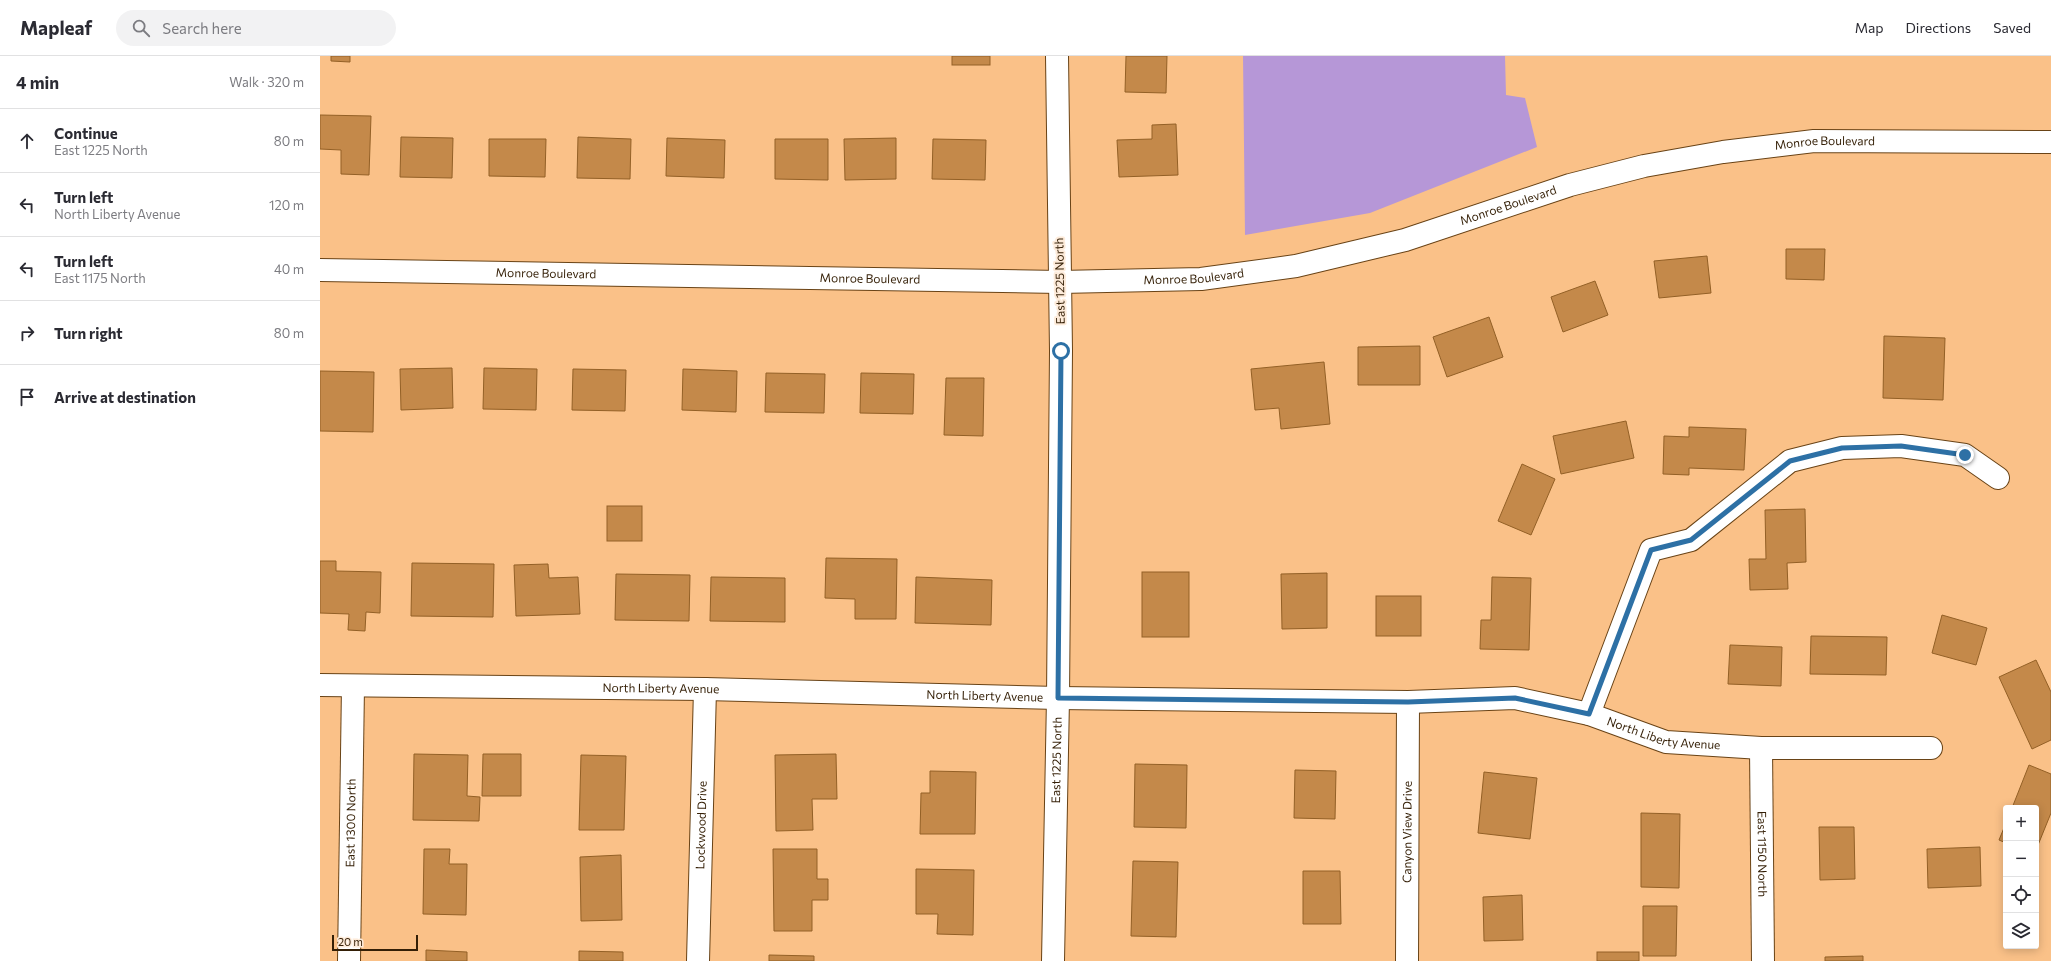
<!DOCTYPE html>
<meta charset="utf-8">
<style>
body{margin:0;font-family:Commissioner,sans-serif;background:#f2f2f3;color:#2b2b33}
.controls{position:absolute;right:12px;bottom:12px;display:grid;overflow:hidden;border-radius:4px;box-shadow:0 2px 10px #0003}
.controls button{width:36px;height:36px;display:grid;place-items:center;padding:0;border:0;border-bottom:1px solid #e1e1e2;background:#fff;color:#2b2b33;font:20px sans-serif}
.scale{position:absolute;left:12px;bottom:10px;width:86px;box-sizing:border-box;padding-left:4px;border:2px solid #341f06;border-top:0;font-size:11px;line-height:14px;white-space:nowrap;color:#341f06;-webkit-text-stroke:3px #fdebda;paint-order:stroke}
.stop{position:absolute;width:12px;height:12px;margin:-9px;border:3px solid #2d70a5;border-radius:50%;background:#fff}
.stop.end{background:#2d70a5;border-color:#fff;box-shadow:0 1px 4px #0008}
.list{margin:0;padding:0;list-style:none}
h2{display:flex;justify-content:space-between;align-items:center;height:52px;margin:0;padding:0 16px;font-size:17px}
h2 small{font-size:13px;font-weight:400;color:#7c7c81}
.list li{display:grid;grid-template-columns:26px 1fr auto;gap:12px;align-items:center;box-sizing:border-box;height:64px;padding:0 16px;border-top:1px solid #e1e1e2}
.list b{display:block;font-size:15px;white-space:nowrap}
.list p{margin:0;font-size:13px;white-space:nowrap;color:#7c7c81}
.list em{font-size:13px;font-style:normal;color:#7c7c81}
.icon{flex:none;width:22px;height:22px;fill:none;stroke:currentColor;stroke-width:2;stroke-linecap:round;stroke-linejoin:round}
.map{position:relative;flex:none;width:1731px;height:905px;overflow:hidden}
header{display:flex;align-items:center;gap:24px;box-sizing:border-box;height:56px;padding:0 20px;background:#fff;border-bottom:1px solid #e1e1e2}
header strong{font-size:19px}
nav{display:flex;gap:22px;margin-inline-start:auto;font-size:14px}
.search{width:280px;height:36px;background:#f2f2f3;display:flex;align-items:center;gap:10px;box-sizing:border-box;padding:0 14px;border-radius:22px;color:#7c7c81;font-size:15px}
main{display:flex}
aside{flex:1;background:#fff}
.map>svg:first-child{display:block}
.green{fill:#b697d7}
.building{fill:#c4894a;stroke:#936026}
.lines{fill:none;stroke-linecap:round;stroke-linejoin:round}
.minor-casing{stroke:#694316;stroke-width:24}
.minor{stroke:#fff;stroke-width:22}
.route{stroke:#2d70a5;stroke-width:5}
.labels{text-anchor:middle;stroke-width:4;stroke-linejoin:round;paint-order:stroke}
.street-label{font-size:12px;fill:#341f06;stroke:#fdebda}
</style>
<header>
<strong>Mapleaf</strong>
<div class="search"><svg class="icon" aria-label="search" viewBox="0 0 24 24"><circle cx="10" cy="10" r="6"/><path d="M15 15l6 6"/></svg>Search here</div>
<nav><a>Map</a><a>Directions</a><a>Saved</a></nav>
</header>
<main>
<aside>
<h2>4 min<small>Walk · 320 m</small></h2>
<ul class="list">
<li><svg class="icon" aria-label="ahead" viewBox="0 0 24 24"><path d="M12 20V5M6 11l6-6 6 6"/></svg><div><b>Continue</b><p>East 1225 North</p></div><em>80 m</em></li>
<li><svg class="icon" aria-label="left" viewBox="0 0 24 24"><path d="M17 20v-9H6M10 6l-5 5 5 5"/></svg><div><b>Turn left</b><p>North Liberty Avenue</p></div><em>120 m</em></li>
<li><svg class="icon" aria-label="left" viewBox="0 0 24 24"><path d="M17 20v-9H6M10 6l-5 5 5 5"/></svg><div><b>Turn left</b><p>East 1175 North</p></div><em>40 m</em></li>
<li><svg class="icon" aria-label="right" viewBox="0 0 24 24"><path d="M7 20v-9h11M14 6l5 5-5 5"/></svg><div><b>Turn right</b></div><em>80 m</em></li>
<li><svg class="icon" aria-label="arrive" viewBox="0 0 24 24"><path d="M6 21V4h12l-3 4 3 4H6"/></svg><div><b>Arrive at destination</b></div></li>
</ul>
</aside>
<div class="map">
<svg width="1731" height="905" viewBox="0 0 1731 905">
<rect width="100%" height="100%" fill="#fac188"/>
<polygon class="green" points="923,0 1185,0 1186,39 1205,42 1217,91 1050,157 925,179"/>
<g class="building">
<polygon points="11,0 30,0 30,6 11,5"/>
<rect x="632" y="0" width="38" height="9"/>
<polygon points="806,0 847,0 846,37 805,36"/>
<polygon points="0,59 51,60 49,119 21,118 21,94 0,93"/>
<polygon points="856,68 858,119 799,121 797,84 832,83 832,69"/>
<polygon points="81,81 133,82 132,122 80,121"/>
<polygon points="258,81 311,83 310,123 257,122"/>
<polygon points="347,82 405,84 404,122 346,120"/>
<polygon points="576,82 576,123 525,124 524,83"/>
<polygon points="169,83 226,83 225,121 169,120"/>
<polygon points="455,83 508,83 508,124 455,123"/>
<polygon points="613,83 666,84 665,124 612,123"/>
<polygon points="1466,193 1505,193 1504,224 1466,223"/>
<polygon points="1387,200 1391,237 1339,242 1334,205"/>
<polygon points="1275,225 1288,259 1243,276 1231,241"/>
<polygon points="1169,261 1183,301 1127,321 1113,281"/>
<polygon points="1564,280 1625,282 1623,344 1563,342"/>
<polygon points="1100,290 1100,329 1038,329 1038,291"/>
<polygon points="1004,306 1010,368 961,373 959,352 935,354 931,313"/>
<polygon points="132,312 133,352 81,354 80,313"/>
<polygon points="164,312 217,313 216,354 163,353"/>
<polygon points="253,313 306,314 305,355 252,354"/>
<polygon points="363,313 417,315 416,356 362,354"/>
<polygon points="0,315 54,316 53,376 0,375"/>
<polygon points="446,317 505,318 504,357 445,356"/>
<polygon points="541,317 594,318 593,358 540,357"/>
<polygon points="626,322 664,322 663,380 624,379"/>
<polygon points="1306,365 1314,402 1241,418 1233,380"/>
<polygon points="1369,371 1426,373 1424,414 1369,412 1369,419 1343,418 1344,380 1369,381"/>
<polygon points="1202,408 1235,423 1211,479 1178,465"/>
<rect x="287" y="450" width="35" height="35"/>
<polygon points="1485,453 1486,506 1467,507 1468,533 1430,534 1429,503 1446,503 1445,454"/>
<polygon points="506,502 577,503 576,563 535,563 535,543 505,542"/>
<polygon points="0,505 16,505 16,515 61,516 60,557 46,556 45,575 28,574 29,558 0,557"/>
<polygon points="92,507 174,508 173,561 91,560"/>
<polygon points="228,508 229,522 258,521 260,558 196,560 194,509"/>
<rect x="822" y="516" width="47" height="65"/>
<polygon points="1007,517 1007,572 962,573 961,518"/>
<polygon points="296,518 370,519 369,565 295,564"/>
<polygon points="391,521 465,522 465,566 390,565"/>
<polygon points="596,521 672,524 671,569 595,567"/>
<polygon points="1172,521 1211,522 1209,594 1160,593 1161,564 1171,564"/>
<rect x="1056" y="540" width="45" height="40"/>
<polygon points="1622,559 1667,572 1656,609 1612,597"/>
<polygon points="1491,580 1567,581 1566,619 1490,618"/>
<polygon points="1410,589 1462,591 1461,630 1408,628"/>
<polygon points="1716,604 1731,636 1731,684 1712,693 1679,621"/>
<polygon points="94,698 148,699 147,740 160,741 159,765 93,764"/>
<polygon points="163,698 201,698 201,740 162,740"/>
<polygon points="516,698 517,743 492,743 493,774 456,775 455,699"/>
<polygon points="261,699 306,700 304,774 259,774"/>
<polygon points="815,708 867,709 866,772 814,771"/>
<polygon points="1709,709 1731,718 1731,757 1716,794 1716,752 1692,752"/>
<polygon points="975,714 1016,715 1015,763 974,762"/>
<polygon points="610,715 656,716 655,778 600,778 601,737 610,737"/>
<polygon points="1164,716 1217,722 1210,783 1158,777"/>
<polygon points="1321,757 1360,758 1359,832 1321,831"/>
<polygon points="1686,767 1686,787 1679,784"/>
<polygon points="1499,771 1534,771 1535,823 1500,824"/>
<polygon points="1660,791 1661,830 1608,832 1607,793"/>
<polygon points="104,793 130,793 129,808 147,808 146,859 103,858"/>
<polygon points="453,793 497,793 497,823 508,823 508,844 492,844 492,875 454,875"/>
<polygon points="301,799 302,864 261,865 260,801"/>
<polygon points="813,805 858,806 856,881 811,880"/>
<polygon points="596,813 654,814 653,879 617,878 618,858 596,858"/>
<polygon points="983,815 1020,815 1021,868 983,868"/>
<polygon points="1202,839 1203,884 1164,885 1163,841"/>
<polygon points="1323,850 1357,850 1356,900 1323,900"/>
<polygon points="106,894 147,896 147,905 106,905"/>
<polygon points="259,895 303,896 303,905 259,905"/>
<rect x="1277" y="896" width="42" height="9"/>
<polygon points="449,899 494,900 494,905 449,905"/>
<polygon points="1543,900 1543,905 1505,905 1505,901"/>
</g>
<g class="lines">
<g class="minor-casing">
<g id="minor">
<path id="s1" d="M0 214 740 226 881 223 976 210 1085 184 1250 129 1324 110 1403 96 1494 85 1731 86"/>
<path id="s2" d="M0 629 385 633 738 642 1088 646 1195 642 1269 658 1346 686 1441 692H1611"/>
<polyline points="1269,658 1331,494 1371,484 1470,405 1522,392 1581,390 1645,399 1678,422"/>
<path id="s3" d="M1441 692 1443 905"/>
<path id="s4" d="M29 905 33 630"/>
<path id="s5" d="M378 905 385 633"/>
<path id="s6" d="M733 905 738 642 741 295 737 0"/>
<path id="s7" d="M1087 905 1088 646"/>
</g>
</g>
<use href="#minor" class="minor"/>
</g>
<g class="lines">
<polyline class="route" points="741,295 738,642 1088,646 1195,642 1269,658 1331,494 1371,484 1470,405 1522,392 1581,390 1645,399"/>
</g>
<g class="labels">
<g class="street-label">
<text dy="4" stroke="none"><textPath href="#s1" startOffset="1522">Monroe Boulevard</textPath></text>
<text dy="4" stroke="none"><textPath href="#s1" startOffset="1198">Monroe Boulevard</textPath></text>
<text dy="4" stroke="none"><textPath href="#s1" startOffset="226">Monroe Boulevard</textPath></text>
<text dy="4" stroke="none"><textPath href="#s1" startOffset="874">Monroe Boulevard</textPath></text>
<text dy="4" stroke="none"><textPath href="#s1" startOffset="550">Monroe Boulevard</textPath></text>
<text transform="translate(740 225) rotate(-91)" y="4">East 1225 North</text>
<text dy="4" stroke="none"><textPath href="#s2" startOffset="341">North Liberty Avenue</textPath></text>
<text dy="4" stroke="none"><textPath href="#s2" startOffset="665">North Liberty Avenue</textPath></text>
<text dy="4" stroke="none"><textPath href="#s2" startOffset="1349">North Liberty Avenue</textPath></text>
<text dy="4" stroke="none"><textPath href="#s6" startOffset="201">East 1225 North</textPath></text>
<text dy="4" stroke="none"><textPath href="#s4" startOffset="138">East 1300 North</textPath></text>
<text dy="4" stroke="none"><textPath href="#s5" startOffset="136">Lockwood Drive</textPath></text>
<text dy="4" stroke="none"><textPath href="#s7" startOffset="129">Canyon View Drive</textPath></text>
<text dy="4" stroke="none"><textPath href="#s3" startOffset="106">East 1150 North</textPath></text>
</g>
</g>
</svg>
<div class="controls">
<button>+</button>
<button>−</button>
<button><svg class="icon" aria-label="locate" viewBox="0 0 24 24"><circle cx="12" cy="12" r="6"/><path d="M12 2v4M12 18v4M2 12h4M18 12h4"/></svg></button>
<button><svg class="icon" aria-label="layers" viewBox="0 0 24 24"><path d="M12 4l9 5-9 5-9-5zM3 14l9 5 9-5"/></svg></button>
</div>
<div class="scale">20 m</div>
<div class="stop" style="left:741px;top:295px"></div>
<div class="stop end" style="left:1645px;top:399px"></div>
</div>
</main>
